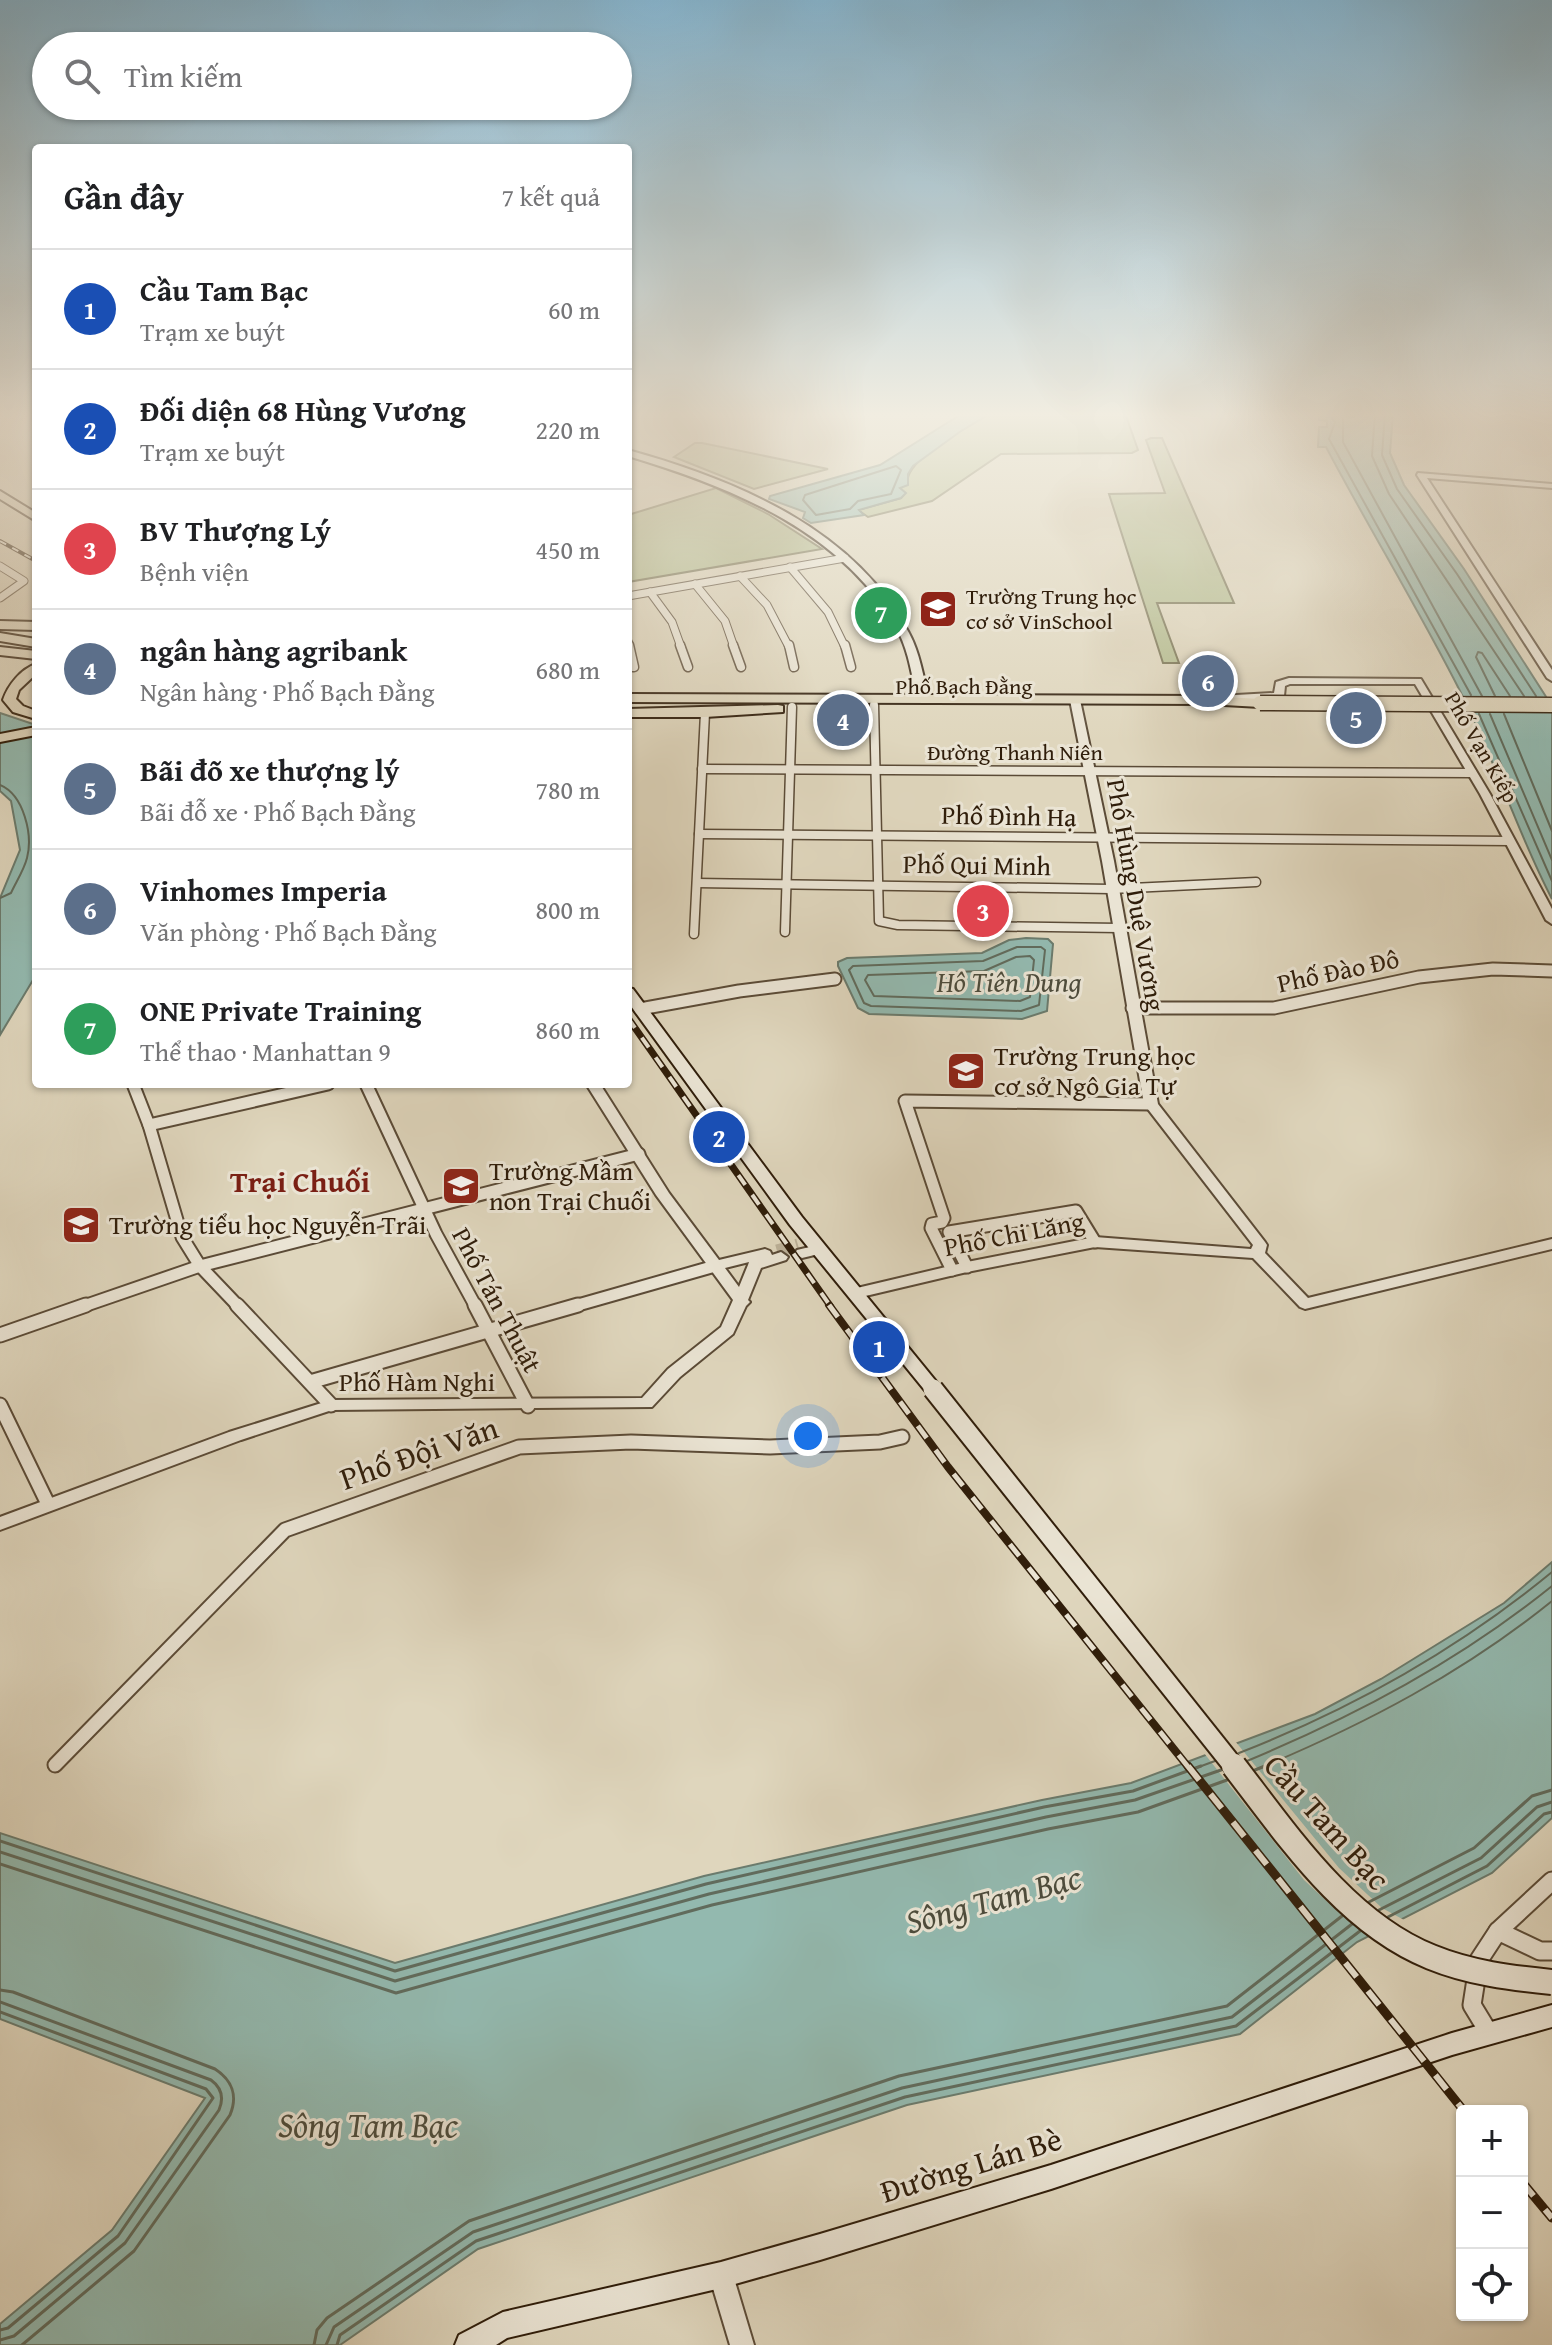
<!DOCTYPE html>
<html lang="vi">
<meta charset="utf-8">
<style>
body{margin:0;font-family:"Gentium Book Plus",serif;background:#f6f6f6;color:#202124}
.controls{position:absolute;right:24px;bottom:24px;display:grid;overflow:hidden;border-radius:8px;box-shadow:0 2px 6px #0004}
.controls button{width:72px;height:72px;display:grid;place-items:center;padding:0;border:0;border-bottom:2px solid #e0e0e0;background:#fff;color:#202124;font:40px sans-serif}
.you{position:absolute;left:808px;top:1436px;width:28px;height:28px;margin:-20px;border:6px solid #fff;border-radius:50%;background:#1a73e8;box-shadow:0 0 0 12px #1a73e833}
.badge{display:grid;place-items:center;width:52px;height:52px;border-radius:50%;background:#8f2418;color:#fff;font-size:26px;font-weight:700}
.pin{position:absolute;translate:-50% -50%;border:4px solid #fff;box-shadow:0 2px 8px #0006}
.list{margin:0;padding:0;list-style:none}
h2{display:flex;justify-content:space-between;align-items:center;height:104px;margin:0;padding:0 32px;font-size:34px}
h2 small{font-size:26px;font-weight:400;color:#757577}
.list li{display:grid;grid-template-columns:52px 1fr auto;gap:24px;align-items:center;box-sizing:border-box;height:120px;padding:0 32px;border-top:2px solid #e0e0e0}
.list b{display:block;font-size:30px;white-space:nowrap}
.list p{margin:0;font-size:26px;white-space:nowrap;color:#757577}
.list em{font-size:26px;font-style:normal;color:#757577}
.icon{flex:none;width:44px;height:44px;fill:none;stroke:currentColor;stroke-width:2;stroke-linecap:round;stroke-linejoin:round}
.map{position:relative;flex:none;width:1552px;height:2345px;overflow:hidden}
.search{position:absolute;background:#fff;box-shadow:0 2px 6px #0004;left:32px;top:32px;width:600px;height:88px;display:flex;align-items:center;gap:20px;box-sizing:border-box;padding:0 28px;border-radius:44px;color:#757577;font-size:30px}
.panel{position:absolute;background:#fff;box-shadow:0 2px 6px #0004;left:32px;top:144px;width:600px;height:944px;border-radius:8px}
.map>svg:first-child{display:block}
.green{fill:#b4bd8f;stroke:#726d4c;stroke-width:2}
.water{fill:#93b9af;stroke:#6b7b6d;stroke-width:2}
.pier{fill:#dfd6bd}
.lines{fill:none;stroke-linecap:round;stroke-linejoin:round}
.shore-far1{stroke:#616b5c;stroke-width:2}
.shore{stroke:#616b5c;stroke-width:3}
.tertiary-tunnel{stroke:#bcb199;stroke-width:13;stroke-dasharray:13 7;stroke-linecap:butt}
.minor-far4-casing{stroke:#5b4b37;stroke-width:9}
.minor-far3-casing{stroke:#5b4b37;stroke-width:11}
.minor-far2-casing{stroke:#5b4b37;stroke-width:15}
.minor-far1-casing{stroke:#5b4b37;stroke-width:17}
.minor-casing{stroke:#5b4b37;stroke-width:21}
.tertiary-casing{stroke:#5b4b37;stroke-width:4}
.secondary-casing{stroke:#2f1d0a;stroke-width:4}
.primary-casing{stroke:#2f1d0a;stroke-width:4}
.minor-far4{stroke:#eae4d4;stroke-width:7}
.minor-far3{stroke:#eae4d4;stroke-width:8}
.minor-far2{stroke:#eae4d4;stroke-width:11}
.minor-far1{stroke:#eae4d4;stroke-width:13}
.minor{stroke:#eae4d4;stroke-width:17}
.tertiary{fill:#eae4d4;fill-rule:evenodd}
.secondary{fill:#eae4d4;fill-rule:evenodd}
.primary{fill:#dfd6bd;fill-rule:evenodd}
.rail-far3-casing{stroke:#2f1d0a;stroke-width:4}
.rail-far2-casing{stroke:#2f1d0a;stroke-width:7}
.rail-far1-casing{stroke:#2f1d0a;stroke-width:8}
.rail-casing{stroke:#2f1d0a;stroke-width:9}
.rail-far3{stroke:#eae4d4;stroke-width:2;stroke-dasharray:7;stroke-linecap:butt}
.rail-far2{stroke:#eae4d4;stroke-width:4;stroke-dasharray:12;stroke-linecap:butt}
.rail-far1{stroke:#eae4d4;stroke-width:5;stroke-dasharray:15;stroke-linecap:butt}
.rail{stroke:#eae4d4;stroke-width:6;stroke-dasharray:18;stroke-linecap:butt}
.secondary-bridge-far1-casing{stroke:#2f1d0a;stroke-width:23;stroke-linecap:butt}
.secondary-bridge-casing{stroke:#2f1d0a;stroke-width:28;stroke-linecap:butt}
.primary-bridge-casing{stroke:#2f1d0a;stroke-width:17;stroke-linecap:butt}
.secondary-bridge-far1{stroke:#eae4d4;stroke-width:19}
.secondary-bridge{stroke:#eae4d4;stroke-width:24}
.primary-bridge{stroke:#dfd6bd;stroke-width:14}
.labels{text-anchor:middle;stroke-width:6;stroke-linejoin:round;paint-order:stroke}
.far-poi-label{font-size:22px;fill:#2f1d0a;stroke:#eae4d4;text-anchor:start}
.far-street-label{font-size:22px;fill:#2f1d0a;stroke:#eae4d4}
.street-label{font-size:26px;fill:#2f1d0a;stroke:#eae4d4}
.poi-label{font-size:26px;fill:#2f1d0a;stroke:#eae4d4;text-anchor:start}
.water-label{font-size:28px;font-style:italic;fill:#4d4c3c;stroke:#eae4d4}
.quarter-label{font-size:30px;font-weight:bold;fill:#7a1f14;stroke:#eae4d4}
.near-street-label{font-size:32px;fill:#2f1d0a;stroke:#eae4d4}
.near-water-label{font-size:34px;font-style:italic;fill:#4d4c3c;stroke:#eae4d4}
</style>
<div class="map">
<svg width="1552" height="2345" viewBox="0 0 1552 2345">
<rect width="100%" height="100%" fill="#dfd6bd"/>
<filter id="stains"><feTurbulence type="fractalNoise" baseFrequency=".0025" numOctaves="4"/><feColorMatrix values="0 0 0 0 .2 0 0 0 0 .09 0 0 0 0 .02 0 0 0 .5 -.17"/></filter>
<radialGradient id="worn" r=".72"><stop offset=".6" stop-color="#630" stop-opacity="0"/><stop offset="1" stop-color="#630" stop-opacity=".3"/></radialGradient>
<g class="green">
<path d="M991 413H1125L1138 450 1132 453 1001 454 932 501 868 517 858 510 901 498 905 493 900 488 907 484C906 457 970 427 991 413Z"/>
<polygon points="1151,438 1162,438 1234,603 1157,603 1179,663 1163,663 1109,494 1165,493 1146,440"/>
<polygon points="695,443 702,443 828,469 754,489 674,457"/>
<polygon points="716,488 768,514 822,549 628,582 628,515"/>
</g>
<g class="water">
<polygon points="963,413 991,413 961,431 913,466 908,474 908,485 900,488 906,493 901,498 859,510 864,515 811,523 803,518 805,512 769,499 770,496 880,465"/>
<path d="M1328 413H1393L1390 453 1404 485 1464 569 1552 706V899C1517 832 1495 760 1461 693 1419 610 1370 530 1326 447H1318L1319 427H1327V421L1319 420V414Z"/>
<polygon points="0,713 36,725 36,975 0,1035 0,898 20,850 11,801 0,791"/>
<polygon points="1026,938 1048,939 1053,944 1047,1011 1022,1019 869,1014 858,1008 838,966 838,962 847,958 982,953 1009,940"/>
<polygon points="1552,1562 1552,1818 1492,1873 1357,1942 1240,2034 907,2105 478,2249 340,2345 0,2345 0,2324 112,2230 205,2098 0,2019 0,1833 395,1963 704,1876 1042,1800 1131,1783 1315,1714 1381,1679 1504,1603"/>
</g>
<polygon class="pier" points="1235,1741 1339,1868 1382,1908 1406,1921 1375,1937 1344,1917 1304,1880 1204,1753"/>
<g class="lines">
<g class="shore-far1">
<polyline points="1328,413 1335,422 1329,439 1471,695"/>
<polyline points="1343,413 1343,442 1482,696"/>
<polyline points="1375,413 1372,456 1389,494 1524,696"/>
<polyline points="1385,413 1382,455 1397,489 1457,574 1536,696"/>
<polygon points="896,466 901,470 891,494 858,501 850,509 816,515 803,500 805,495"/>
<polyline points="1495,696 1476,657 1478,652 1482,653 1510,696"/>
<polyline points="1479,714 1552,881"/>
<polyline points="1490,714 1552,860"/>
<polyline points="1504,714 1552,831"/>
<path d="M0 785C24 795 33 835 27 858 24 870 16 882 11 893L0 898"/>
<polygon points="1017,947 1041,947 1045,950 1039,1005 1021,1011 871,1006 864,1003 849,970 853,966 983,961"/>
<polygon points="1030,956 1034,960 1030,997 1020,1001 874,996 865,980 868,975 984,971 1016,957"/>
<path d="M1239 1753C1354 1708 1457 1650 1552 1572"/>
<path d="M1247 1761C1357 1715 1459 1661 1552 1586"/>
<polyline points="1196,1768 1215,1761"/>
<path d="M1260 1768C1365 1724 1463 1673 1552 1601"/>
</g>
<g class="shore">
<polyline points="1255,1770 1265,1766"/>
<polyline points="0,1841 395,1971 706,1884 1044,1807 1133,1791 1201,1766"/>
<polyline points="0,1852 395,1981 709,1894 1046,1817 1135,1800 1221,1770"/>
<polyline points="0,1864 396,1993 712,1905 1048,1829 1138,1812 1227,1780"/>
<polyline points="1369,1902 1474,1848 1532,1796 1552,1790"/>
<polyline points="1379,1910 1481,1858 1537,1807 1552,1802"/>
<polyline points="1388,1917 1487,1866 1544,1814 1552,1812"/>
<path d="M0 1990 13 1992 215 2069C232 2080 238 2096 230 2115L134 2251 22 2345"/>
<path d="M0 2002 211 2080C222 2088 224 2098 219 2110L125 2243 14 2336 0 2340"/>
<polyline points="0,2012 206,2089 213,2098 118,2236 8,2328 0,2330"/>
<polyline points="314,2345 317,2330 327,2318 469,2221 899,2076 1227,2006 1342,1916"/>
<polyline points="326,2345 334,2327 473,2232 902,2088 1232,2017 1352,1924"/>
<polyline points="337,2345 340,2335 476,2241 905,2097 1236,2026 1360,1931"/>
</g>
<polyline class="tertiary-tunnel" points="777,1251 798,1245"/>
<g class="minor-far4-casing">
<g id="minor-far4">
<polyline points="0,566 24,581 0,598"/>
<polyline points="790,567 828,612 845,647"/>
<polyline points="740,576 767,605 789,647"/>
<polyline points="695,584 725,621 734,647"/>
<polyline points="650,592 672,622 681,647"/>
<polyline points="628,596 845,558"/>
<polyline points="628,641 629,647"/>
</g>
</g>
<g class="minor-far3-casing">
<g id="minor-far3">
<polyline points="629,645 634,667"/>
<polyline points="680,645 688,667"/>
<polyline points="733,645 741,667"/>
<polyline points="789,645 794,667"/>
<polyline points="845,645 851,667"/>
<polyline points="874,705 879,921 898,925 1119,928"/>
<polyline points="702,769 1472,773"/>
<polyline points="699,834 1510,841"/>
<polyline points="697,883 1111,889 1256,882"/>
<polyline points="785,932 792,707"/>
<polyline points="694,934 705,713"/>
</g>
</g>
<g class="minor-far2-casing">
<g id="minor-far2">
<polyline points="1132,1008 1274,1008 1419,977 1493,969 1552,971"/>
<polyline points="640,1009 739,991 835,979"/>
<polyline points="133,1084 149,1125 182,1237 200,1266 239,1307"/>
<polyline points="366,1084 436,1234 476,1307"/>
<polyline points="149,1125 328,1084"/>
<polyline points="967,1267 949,1232 1076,1211 1095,1242"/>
<polyline points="952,1270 931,1228 932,1224 942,1222 944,1218 905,1101 1151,1104"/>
<polyline points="81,1307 200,1266 639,1154"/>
<polyline points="571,1307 715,1266"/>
</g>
</g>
<g class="minor-far1-casing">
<g id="minor-far1">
<polyline points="237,1305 331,1405"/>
<polyline points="475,1305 528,1406"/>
<polyline points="0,1335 86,1305"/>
<polyline points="310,1382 578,1305"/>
<polyline points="0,1405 48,1504"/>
<polyline points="55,1765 285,1530 519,1447 631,1442 770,1447 880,1442 902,1437"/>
</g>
</g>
<g class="minor-casing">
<g id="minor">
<polyline points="1498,1931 1540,1951 1552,1951"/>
<polyline points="1489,2033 1472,2005 1479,1960 1498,1931 1552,1881"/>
</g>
</g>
<g class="tertiary-casing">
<g id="tertiary">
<polygon points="1418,473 1552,484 1552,488 1427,478 1552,670 1552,681 1547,678 1417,475"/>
<polygon points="1289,678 1421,679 1490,794 1552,909 1552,924 1546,920 1480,794 1415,684 1290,684 1285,686 1284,696 1279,699 1218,702 1213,699 1218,696 1274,693 1276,682"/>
<polygon points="1075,697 1080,700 1114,861 1158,1104 1265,1242 1267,1245 1265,1253 1308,1298 1552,1239 1552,1249 1305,1309 1300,1307 1253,1258 1095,1247 967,1272 857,1298 852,1296 849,1293 852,1290 857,1288 967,1262 1095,1237 1251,1249 1253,1245 1144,1104 1102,861 1070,700"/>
<path d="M586 1084H600L669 1193 719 1260 765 1249 770 1251 772 1255 781 1252 788 1257 786 1260 761 1268 748 1300 750 1302 746 1306 733 1334 680 1377 652 1407 332 1410 241 1440 0 1530V1517L229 1432 331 1400 642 1398 668 1369 721 1327 733 1300 656 1195ZM749 1262 748 1265 739 1287 725 1268Z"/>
<polygon points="818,1245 825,1250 823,1253 802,1258 795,1253 797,1250"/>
<polygon points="721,2263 729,2267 733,2275 754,2345 730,2345 709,2275 713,2267"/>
</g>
</g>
<g class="secondary-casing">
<g id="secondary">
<path d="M628 450C736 480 855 529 909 633 920 653 923 677 929 698L927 700 917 698C912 677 909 653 899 633 846 532 731 487 628 456Z"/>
<polygon points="628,988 633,989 802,1217 939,1385 942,1389 939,1393 927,1393 790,1225 628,1002"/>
<polygon points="1552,2005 1552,2027 1452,2055 1051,2189 820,2260 721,2288 507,2338 496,2345 455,2345 459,2335 503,2312 721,2262 820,2234 1051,2165 1452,2033"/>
</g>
</g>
<g class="primary-casing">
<g id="primary">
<polygon points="0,491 36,513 36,521 0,499"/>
<polygon points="0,621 36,622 36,630 0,629"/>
<polygon points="0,633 36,639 36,647 0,641"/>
<polygon points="0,647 36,651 36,659 0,655"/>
<path d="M36 664V674L19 690 16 699 23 706 36 711V719L13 712 3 700C8 685 21 669 36 664Z"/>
<polygon points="628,694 1206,696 1260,699 1266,703 1260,707 1206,704 628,702"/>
<polygon points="778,705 783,706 783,712 705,717 628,717 628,709"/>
<polygon points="36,727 36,735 0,742 0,734"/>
</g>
</g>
<use href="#minor-far4" class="minor-far4"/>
<use href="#minor-far3" class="minor-far3"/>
<use href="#minor-far2" class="minor-far2"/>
<use href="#minor-far1" class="minor-far1"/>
<use href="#minor" class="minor"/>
<use href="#tertiary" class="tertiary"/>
<use href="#secondary" class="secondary"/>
<use href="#primary" class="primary"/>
<g class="rail-far3-casing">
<polyline id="rail-far3" points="0,541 36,561"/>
</g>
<g class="rail-far2-casing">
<polyline id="rail-far2" points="628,1018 831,1307"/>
</g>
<g class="rail-far1-casing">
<polyline id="rail-far1" points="829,1305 948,1467 1189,1768"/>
</g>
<g class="rail-casing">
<g id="rail">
<polyline points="1188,1766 1464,2111"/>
<polyline points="1522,2182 1552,2218"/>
</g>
</g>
<use href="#rail-far3" class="rail-far3"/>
<use href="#rail-far2" class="rail-far2"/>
<use href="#rail-far1" class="rail-far1"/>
<use href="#rail" class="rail"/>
<g class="secondary-bridge-far1-casing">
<polyline id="secondary-bridge-far1" points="933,1389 1235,1768"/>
</g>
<g class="secondary-bridge-casing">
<path id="secondary-bridge" d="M1234 1766C1288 1836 1346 1923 1431 1957 1470 1973 1511 1978 1552 1982"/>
</g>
<g class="primary-bridge-casing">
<polyline id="primary-bridge" points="1260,703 1552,705"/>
</g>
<use href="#secondary-bridge-far1" class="secondary-bridge-far1"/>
<use href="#secondary-bridge" class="secondary-bridge"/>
<use href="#primary-bridge" class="primary-bridge"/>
</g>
<linearGradient id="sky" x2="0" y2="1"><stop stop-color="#86b6d1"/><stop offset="0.56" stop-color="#f1ede1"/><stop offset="1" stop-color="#f1ede1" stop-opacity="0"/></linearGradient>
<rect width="1552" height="741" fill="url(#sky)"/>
<defs>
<g id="school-square" transform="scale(2)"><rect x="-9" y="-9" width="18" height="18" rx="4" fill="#8f2418" stroke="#eae4d4"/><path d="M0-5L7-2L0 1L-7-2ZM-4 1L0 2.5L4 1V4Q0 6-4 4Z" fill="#fff"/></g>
</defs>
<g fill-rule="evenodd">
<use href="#school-square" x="938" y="609"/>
<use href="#school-square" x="966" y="1071"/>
<use href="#school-square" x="461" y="1186"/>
<use href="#school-square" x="81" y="1225"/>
</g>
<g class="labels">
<g class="far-poi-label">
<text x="966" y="604">Trường Trung học<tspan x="966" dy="25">cơ sở VinSchool</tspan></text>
</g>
<g class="far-street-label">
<text x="964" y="694">Phố Bạch Đằng</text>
<text transform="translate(1482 747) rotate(60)" y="8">Phố Vạn Kiếp</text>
<text x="1015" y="760">Đường Thanh Niên</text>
</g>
<g class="street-label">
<text transform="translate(1009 816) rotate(1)" y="9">Phố Đình Hạ</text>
<text transform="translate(977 865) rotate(1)" y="9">Phố Qui Minh</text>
<text transform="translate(1136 895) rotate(80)" y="9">Phố Hùng Duệ Vương</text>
<text transform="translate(1338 971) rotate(-12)" y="9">Phố Đào Đô</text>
<text transform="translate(1014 1234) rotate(-11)" y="9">Phố Chi Lăng</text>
<text transform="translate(497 1300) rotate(62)" y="9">Phố Tán Thuật</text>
<text x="417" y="1391">Phố Hàm Nghi</text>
</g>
<g class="poi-label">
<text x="994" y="1065">Trường Trung học<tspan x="994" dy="30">cơ sở Ngô Gia Tự</tspan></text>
<text x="489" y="1180">Trường Mầm<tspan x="489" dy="30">non Trại Chuối</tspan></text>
<text x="109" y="1234">Trường tiểu học Nguyễn Trãi</text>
</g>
<g class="water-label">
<text x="1009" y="992">Hô Tiên Dung</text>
</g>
<g class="quarter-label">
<text x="300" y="1192">Trại Chuối</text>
</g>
<g class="near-street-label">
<text transform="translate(419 1453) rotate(-19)" y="11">Phố Đội Văn</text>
<text transform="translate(1327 1822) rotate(48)" y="11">Cầu Tam Bạc</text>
<text transform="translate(971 2165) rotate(-17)" y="11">Đường Lán Bè</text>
</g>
<g class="near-water-label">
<text transform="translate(993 1899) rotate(-15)" y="12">Sông Tam Bạc</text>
<text x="368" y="2137">Sông Tam Bạc</text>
</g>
</g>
<rect width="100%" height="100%" filter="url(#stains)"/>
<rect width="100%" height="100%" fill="url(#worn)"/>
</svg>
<div class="controls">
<button>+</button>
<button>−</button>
<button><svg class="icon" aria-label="locate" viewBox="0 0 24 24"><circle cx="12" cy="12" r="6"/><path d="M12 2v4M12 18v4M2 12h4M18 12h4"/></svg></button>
</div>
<div class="you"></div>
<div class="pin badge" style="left:879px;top:1347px;background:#1a4fb4">1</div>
<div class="pin badge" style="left:719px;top:1137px;background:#1a4fb4">2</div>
<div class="pin badge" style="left:983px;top:911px;background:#e0444e">3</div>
<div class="pin badge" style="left:843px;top:720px;background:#5c6f8a">4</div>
<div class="pin badge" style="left:1356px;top:718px;background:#5c6f8a">5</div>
<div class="pin badge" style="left:1208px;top:681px;background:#5c6f8a">6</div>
<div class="pin badge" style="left:881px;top:613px;background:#2e9e5b">7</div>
<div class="search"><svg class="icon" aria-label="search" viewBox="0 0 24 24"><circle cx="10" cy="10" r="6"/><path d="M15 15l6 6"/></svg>Tìm kiếm</div>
<section class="panel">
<h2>Gần đây<small>7 kết quả</small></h2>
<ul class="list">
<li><span class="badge" style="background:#1a4fb4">1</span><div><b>Cầu Tam Bạc</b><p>Trạm xe buýt</p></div><em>60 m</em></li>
<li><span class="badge" style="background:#1a4fb4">2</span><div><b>Đối diện 68 Hùng Vương</b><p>Trạm xe buýt</p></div><em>220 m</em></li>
<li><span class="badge" style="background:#e0444e">3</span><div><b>BV Thượng Lý</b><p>Bệnh viện</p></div><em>450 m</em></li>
<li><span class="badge" style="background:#5c6f8a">4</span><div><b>ngân hàng agribank</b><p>Ngân hàng · Phố Bạch Đằng</p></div><em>680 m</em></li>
<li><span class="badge" style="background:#5c6f8a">5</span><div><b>Bãi đõ xe thượng lý</b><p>Bãi đỗ xe · Phố Bạch Đằng</p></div><em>780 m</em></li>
<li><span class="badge" style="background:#5c6f8a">6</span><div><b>Vinhomes Imperia</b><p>Văn phòng · Phố Bạch Đằng</p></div><em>800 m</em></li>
<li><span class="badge" style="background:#2e9e5b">7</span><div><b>ONE Private Training</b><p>Thể thao · Manhattan 9</p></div><em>860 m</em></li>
</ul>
</section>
</div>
